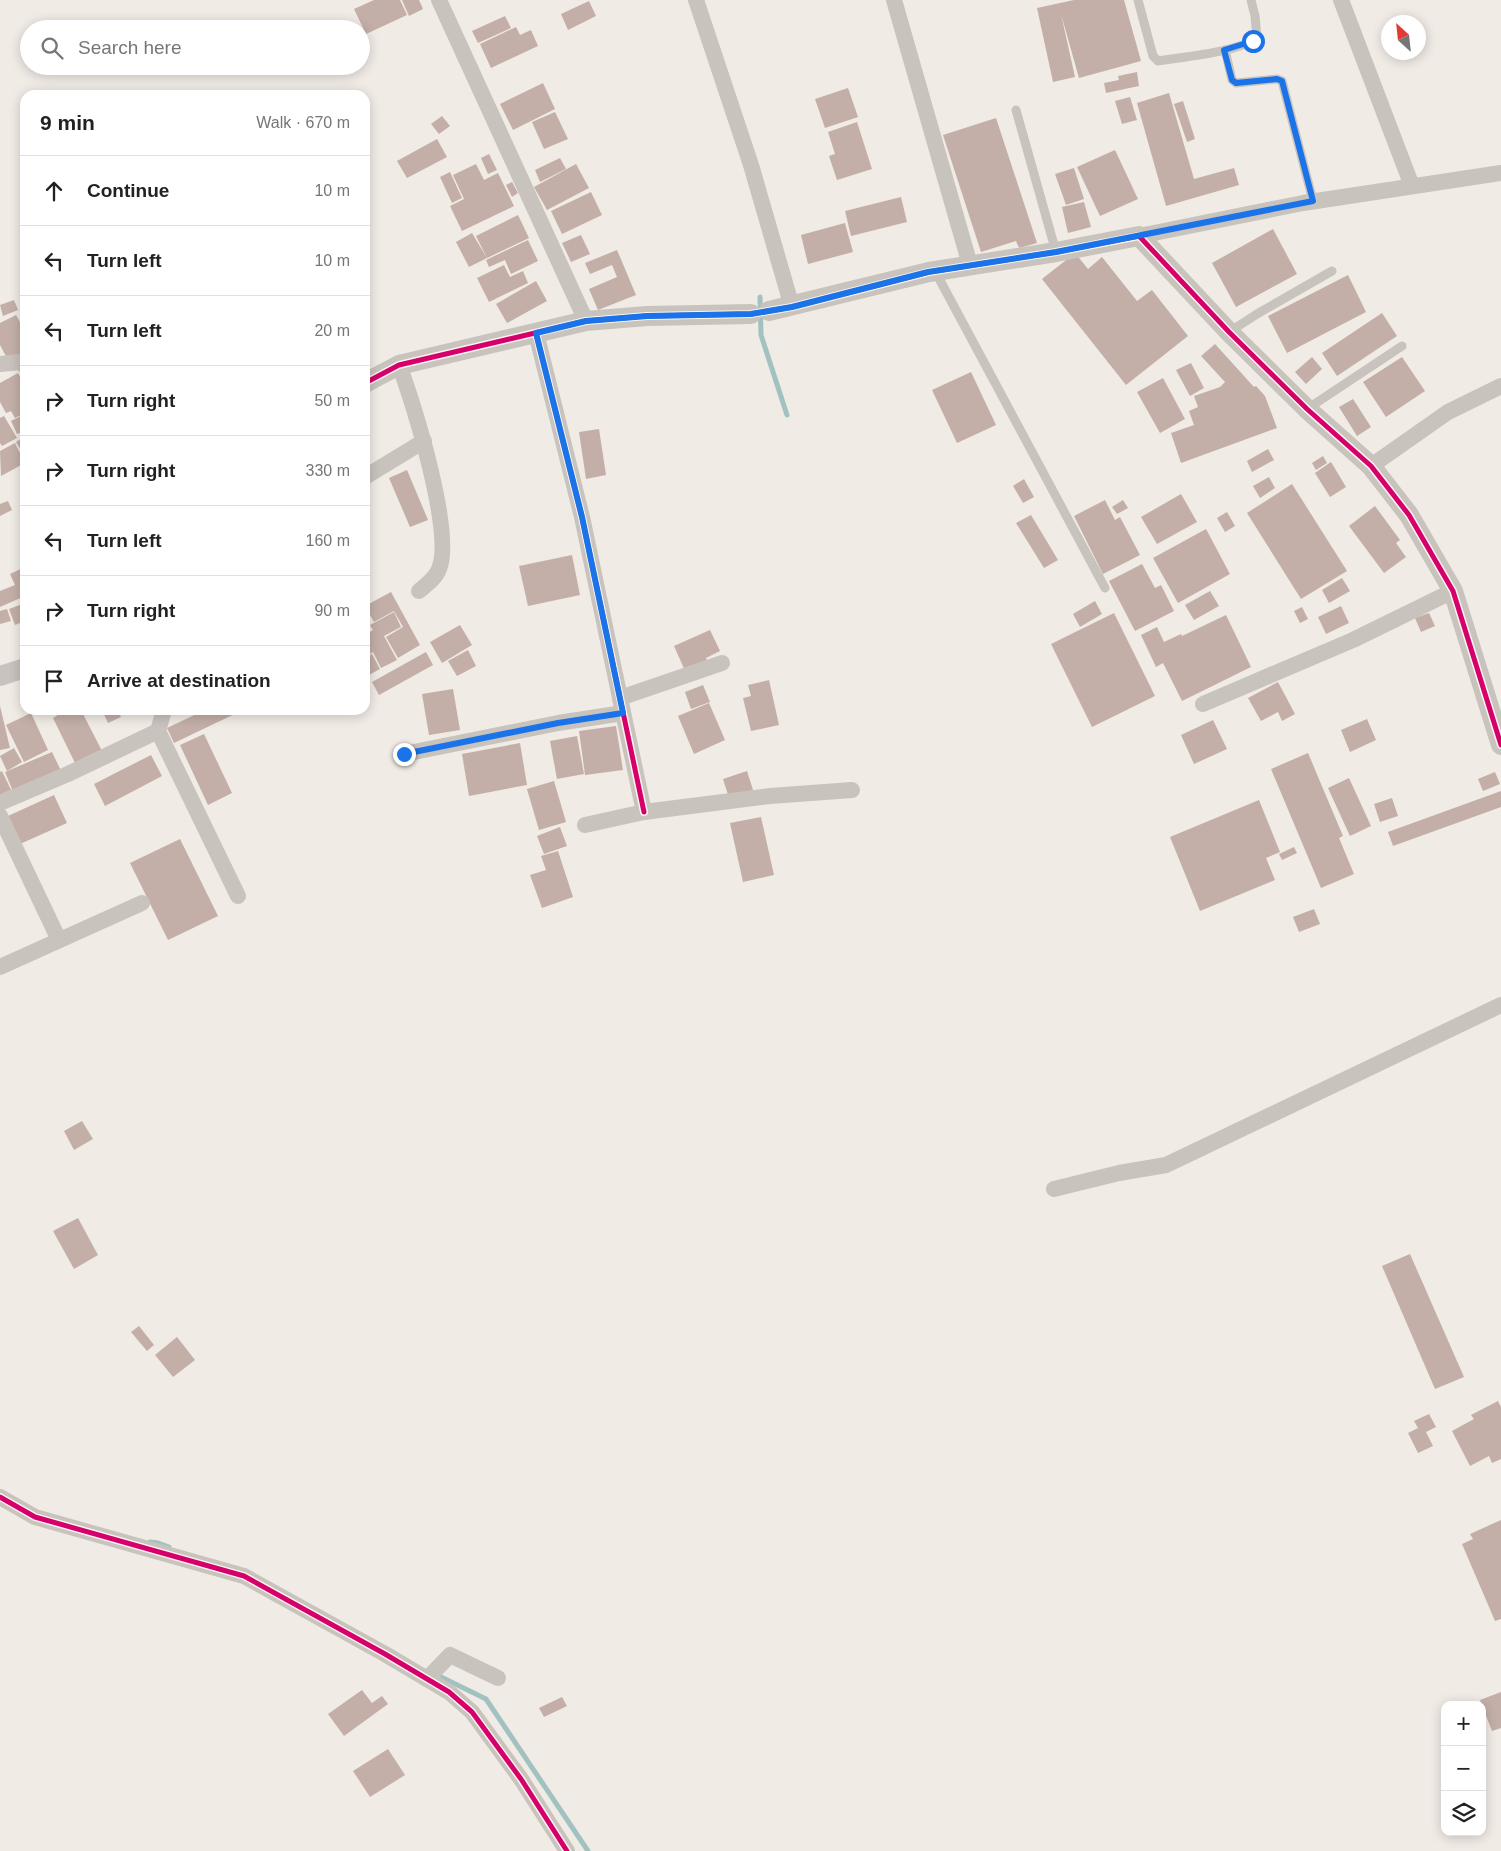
<!DOCTYPE html>
<meta charset="utf-8">
<style>
body{margin:0;font-family:Helvetica,sans-serif;background:#f2f2f2;color:#222}
.controls{position:absolute;right:15px;bottom:15px;display:grid;overflow:hidden;border-radius:10px;box-shadow:0 2px 12px #0003}
.controls button{width:45px;height:45px;display:grid;place-items:center;padding:0;border:0;border-bottom:1px solid #e0e0e0;background:#fff;color:#222;font:25px sans-serif}
.compass{position:absolute;left:1381px;top:15px;width:45px;height:45px;border-radius:50%;background:#fff;box-shadow:0 2px 12px #0003;rotate:333deg}
.stop{position:absolute;width:15px;height:15px;margin:-11px;border:4px solid #1a73e8;border-radius:50%;background:#fff}
.stop.end{background:#1a73e8;border-color:#fff;box-shadow:0 1px 5px #0008}
.list{margin:0;padding:0;list-style:none}
h2{display:flex;justify-content:space-between;align-items:center;height:65px;margin:0;padding:0 20px;font-size:21px}
h2 small{font-size:16px;font-weight:400;color:#767676}
.list li{display:grid;grid-template-columns:32px 1fr auto;gap:15px;align-items:center;box-sizing:border-box;height:70px;padding:0 20px;border-top:1px solid #e0e0e0}
.list b{display:block;font-size:19px;white-space:nowrap}
.list em{font-size:16px;font-style:normal;color:#767676}
.icon{flex:none;width:28px;height:28px;fill:none;stroke:currentColor;stroke-width:2;stroke-linecap:round;stroke-linejoin:round}
.map{position:relative;flex:none;width:1501px;height:1851px;overflow:hidden}
.search{position:absolute;background:#fff;box-shadow:0 2px 12px #0003;left:20px;top:20px;width:350px;height:55px;display:flex;align-items:center;gap:12px;box-sizing:border-box;padding:0 18px;border-radius:28px;color:#767676;font-size:19px}
.panel{position:absolute;background:#fff;box-shadow:0 2px 12px #0003;left:20px;top:90px;width:350px;height:625px;border-radius:15px}
.map>svg:first-child{display:block}
.lines{fill:none;stroke-linecap:round;stroke-linejoin:round}
.stream{stroke:#a1c2c1;stroke-width:5}
.building{fill:#c3afa7}
.service{stroke:#c9c3be;stroke-width:9}
.minor{stroke:#c9c3be;stroke-width:16}
.tertiary{stroke:#c9c3be;stroke-width:20}
.cycleway-casing{stroke:#fbf5ee;stroke-width:8}
.cycleway{stroke:#d6006c;stroke-width:5}
.route{stroke:#1a73e8;stroke-width:6}
</style>
<div class="map">
<svg width="1501" height="1851" viewBox="0 0 1501 1851">
<rect width="100%" height="100%" fill="#f0ebe5"/>
<g class="lines">
<g class="stream">
<polyline points="760,297 761,335 787,415"/>
<polyline points="150,1542 158,1543 169,1547"/>
<polyline points="435,1674 486,1699 588,1851"/>
</g>
</g>
<g class="building">
<polygon points="374,0 400,0 407,15 366,34 354,9"/>
<polygon points="402,0 419,0 423,9 409,16"/>
<polygon points="1074,0 1124,0 1141,61 1079,78 1061,14 1075,77 1053,82 1037,8"/>
<polygon points="589,1 596,16 568,30 561,14"/>
<polygon points="505,16 511,28 478,43 472,31"/>
<polygon points="516,27 520,35 531,30 538,46 491,68 480,44"/>
<polygon points="1137,72 1139,86 1106,93 1104,83 1119,80 1118,76"/>
<polygon points="543,83 555,109 513,130 500,104"/>
<polygon points="848,88 858,117 825,128 815,99"/>
<polygon points="1169,93 1194,179 1234,168 1239,185 1166,206 1137,103"/>
<polygon points="1130,97 1137,120 1122,124 1115,101"/>
<polygon points="1183,101 1195,139 1187,142 1174,104"/>
<polygon points="555,112 568,139 544,149 532,122"/>
<polygon points="442,116 450,126 439,134 431,124"/>
<polygon points="996,118 1037,243 1019,248 1016,241 981,252 943,135"/>
<polygon points="857,122 872,169 837,180 829,156 835,154 828,132"/>
<polygon points="437,139 447,157 407,178 397,161"/>
<polygon points="1115,150 1138,199 1100,216 1077,167"/>
<polygon points="489,154 497,170 488,174 481,158"/>
<polygon points="560,158 566,169 540,182 535,170"/>
<polygon points="476,164 484,180 498,173 514,206 462,231 450,206 464,199 453,175"/>
<polygon points="576,164 589,188 547,210 534,187"/>
<polygon points="1074,168 1084,199 1066,205 1055,174"/>
<polygon points="450,172 462,198 452,203 440,177"/>
<polygon points="512,182 518,193 512,197 506,185"/>
<polygon points="591,192 602,215 562,234 551,211"/>
<polygon points="901,197 907,222 851,236 845,211"/>
<polygon points="1084,202 1091,227 1068,233 1062,207"/>
<polygon points="518,215 529,238 487,258 476,236"/>
<polygon points="845,223 853,252 808,264 801,235"/>
<polygon points="1273,229 1297,274 1236,307 1212,263"/>
<polygon points="472,233 487,258 469,267 456,242"/>
<polygon points="581,235 590,254 571,262 562,243"/>
<polygon points="528,240 538,261 511,274 505,260 489,267 486,260"/>
<polygon points="617,250 636,295 598,310 589,289 617,277 612,265 590,274 585,263"/>
<polygon points="1075,253 1088,269 1102,257 1137,301 1152,290 1188,336 1126,385 1042,279"/>
<polygon points="504,265 510,277 523,271 528,283 489,302 477,278"/>
<polygon points="1348,275 1366,312 1287,353 1268,316"/>
<polygon points="536,281 547,301 507,323 496,304"/>
<polygon points="14,300 18,310 3,316 0,305"/>
<polygon points="1382,313 1397,336 1337,376 1322,353"/>
<polygon points="16,315 25,331 25,339 20,342 25,354 9,362 0,345 0,323"/>
<polygon points="1215,344 1254,387 1256,386 1265,396 1277,428 1181,463 1171,433 1194,425 1189,411 1198,407 1194,396 1220,387 1225,382 1201,356"/>
<polygon points="1312,357 1322,369 1306,384 1295,372"/>
<polygon points="1402,357 1425,391 1386,417 1363,382"/>
<polygon points="1191,363 1204,388 1190,396 1176,370"/>
<polygon points="971,372 996,425 957,443 932,390"/>
<polygon points="18,373 25,386 25,398 23,400 25,404 25,413 15,418 11,411 6,413 0,402 0,383"/>
<polygon points="1163,378 1185,419 1160,433 1137,392"/>
<polygon points="1353,399 1371,427 1357,436 1339,407"/>
<polygon points="25,414 25,431 17,434 11,421"/>
<polygon points="4,416 17,438 2,446 0,443 0,418"/>
<polygon points="599,429 606,475 586,479 579,432"/>
<polygon points="25,436 25,457 16,442"/>
<polygon points="15,443 25,463 1,476 0,451"/>
<polygon points="1268,449 1274,460 1252,472 1247,461"/>
<polygon points="1323,456 1327,463 1316,470 1312,463"/>
<polygon points="1331,462 1346,487 1330,497 1315,473"/>
<polygon points="407,470 428,520 410,527 389,478"/>
<polygon points="1269,477 1275,488 1260,498 1253,486"/>
<polygon points="1024,479 1034,497 1023,503 1013,486"/>
<polygon points="1292,484 1347,571 1301,599 1247,513"/>
<polygon points="1181,494 1197,522 1157,544 1141,517"/>
<polygon points="1105,500 1115,520 1120,517 1140,555 1103,574 1074,516"/>
<polygon points="1123,500 1128,508 1117,514 1112,507"/>
<polygon points="8,501 12,510 0,516 0,504"/>
<polygon points="1375,506 1400,540 1396,543 1406,557 1384,573 1349,526"/>
<polygon points="1227,512 1235,526 1225,532 1217,518"/>
<polygon points="1031,515 1058,560 1044,568 1016,523"/>
<polygon points="1206,529 1230,574 1178,603 1153,558"/>
<polygon points="572,555 580,595 528,606 519,566"/>
<polygon points="1142,564 1155,588 1161,585 1174,611 1135,631 1109,581"/>
<polygon points="25,567 25,596 0,607 0,591 15,585 10,574"/>
<polygon points="1342,578 1350,591 1329,603 1322,590"/>
<polygon points="1210,591 1219,606 1194,620 1185,605"/>
<polygon points="391,592 420,645 398,658 386,637 403,627 394,611 374,622 365,606"/>
<polygon points="1095,601 1102,614 1080,627 1073,614"/>
<polygon points="25,603 25,621 15,625 9,609"/>
<polygon points="1341,606 1349,623 1326,634 1318,617"/>
<polygon points="1302,607 1308,619 1300,623 1294,611"/>
<polygon points="7,609 11,621 0,624 0,611"/>
<polygon points="394,612 401,627 384,636 397,660 381,668 373,652 365,657 365,635 373,630 370,625"/>
<polygon points="1114,613 1155,696 1092,727 1051,644"/>
<polygon points="1429,613 1435,626 1421,632 1415,618"/>
<polygon points="1226,615 1251,667 1182,701 1163,663 1156,667 1141,635 1157,627 1164,642 1181,634 1182,636"/>
<polygon points="460,625 472,645 442,663 430,642"/>
<polygon points="710,630 720,651 706,658 708,663 686,673 674,646"/>
<polygon points="468,650 476,666 457,676 448,661"/>
<polygon points="426,652 433,665 379,695 372,682"/>
<polygon points="372,654 380,669 369,675 365,668 365,658"/>
<polygon points="769,680 779,725 751,731 743,698 751,696 748,685"/>
<polygon points="1278,682 1295,714 1282,721 1278,712 1261,721 1248,698"/>
<polygon points="703,685 710,702 691,709 685,692"/>
<polygon points="453,689 460,730 429,735 422,694"/>
<polygon points="709,703 725,740 694,754 678,716"/>
<polygon points="0,706 10,748 0,750"/>
<polygon points="66,710 81,710 103,753 77,767 53,718"/>
<polygon points="102,710 117,710 121,717 108,723"/>
<polygon points="205,710 243,710 174,743 167,728"/>
<polygon points="31,713 48,750 24,762 6,725"/>
<polygon points="1367,719 1376,740 1350,752 1341,730"/>
<polygon points="1213,720 1227,749 1194,764 1181,735"/>
<polygon points="616,726 623,770 585,775 579,731"/>
<polygon points="204,734 232,793 208,805 180,745"/>
<polygon points="577,736 584,774 557,779 550,741"/>
<polygon points="520,743 527,785 469,796 462,754"/>
<polygon points="14,748 22,762 7,771 0,756"/>
<polygon points="52,752 62,773 14,794 5,772"/>
<polygon points="1308,753 1343,836 1339,838 1354,874 1321,888 1271,769"/>
<polygon points="151,755 162,776 105,806 94,784"/>
<polygon points="2,771 12,792 0,798 0,772"/>
<polygon points="747,771 753,790 729,798 723,779"/>
<polygon points="1495,772 1500,784 1483,791 1478,779"/>
<polygon points="1349,778 1371,826 1350,836 1328,788"/>
<polygon points="554,781 566,822 539,830 527,789"/>
<polygon points="1501,791 1501,807 1393,846 1388,832"/>
<polygon points="54,795 67,823 20,844 8,816"/>
<polygon points="1392,798 1398,816 1380,822 1374,804"/>
<polygon points="1259,800 1280,852 1266,858 1275,880 1200,911 1170,837"/>
<polygon points="761,817 774,875 743,882 730,823"/>
<polygon points="560,827 567,846 544,854 537,836"/>
<polygon points="180,839 218,916 168,940 130,863"/>
<polygon points="1294,847 1297,853 1282,860 1279,854"/>
<polygon points="558,851 573,897 542,908 530,875 546,870 541,856"/>
<polygon points="1314,909 1320,924 1299,932 1293,917"/>
<polygon points="82,1121 93,1139 74,1150 64,1131"/>
<polygon points="78,1218 98,1255 74,1269 53,1231"/>
<polygon points="1410,1254 1464,1377 1435,1389 1382,1266"/>
<polygon points="139,1326 154,1345 147,1351 131,1332"/>
<polygon points="177,1337 195,1360 173,1377 155,1355"/>
<polygon points="1498,1401 1501,1407 1501,1459 1492,1463 1489,1456 1470,1466 1452,1431 1474,1419 1471,1415"/>
<polygon points="1429,1414 1436,1427 1426,1432 1433,1446 1418,1453 1408,1433 1418,1428 1414,1421"/>
<polygon points="1501,1520 1501,1619 1495,1621 1462,1544 1473,1539 1470,1534"/>
<polygon points="362,1690 372,1703 382,1696 388,1704 344,1736 328,1714"/>
<polygon points="1501,1692 1501,1728 1492,1731 1480,1700"/>
<polygon points="562,1697 567,1706 544,1717 539,1708"/>
<polygon points="388,1749 405,1775 370,1797 353,1771"/>
</g>
<g class="lines">
<g class="service">
<path d="M1138 0 1153 56 1158 61C1182 57 1241 52 1257 37L1255 16 1251 0"/>
<polyline points="1225,50 1232,80 1236,83 1277,79 1282,81 1313,201"/>
<polyline points="1016,110 1056,252"/>
<polyline points="935,271 1105,588"/>
<polyline points="1229,332 1257,314 1332,271"/>
<polyline points="1307,409 1402,346"/>
</g>
<g class="minor">
<polyline points="439,0 586,321"/>
<polyline points="696,0 751,165 792,307"/>
<polyline points="894,0 970,265"/>
<polyline points="1341,0 1412,186"/>
<polyline points="1139,236 1303,203 1501,173"/>
<polyline points="536,333 582,517 644,812"/>
<polyline points="0,364 21,362 25,366"/>
<path d="M399 365C414 404 454 534 439 569 436 578 426 585 419 591"/>
<polyline points="1371,466 1448,412 1501,386"/>
<polyline points="365,477 424,441"/>
<polyline points="620,698 722,663"/>
<polyline points="1203,704 1353,640 1453,591"/>
<polyline points="158,731 238,896"/>
<polyline points="404,754 558,723 623,713"/>
<polyline points="0,803 68,774 158,731 164,710"/>
<polyline points="0,816 59,940"/>
<polyline points="585,825 644,812 770,796 852,790"/>
<polyline points="0,967 142,903"/>
<polyline points="1054,1189 1119,1173 1166,1165 1501,1005"/>
<polyline points="0,1497 35,1517 244,1576 385,1654 449,1692 472,1712 521,1779 567,1851"/>
<polyline points="427,1679 450,1655 498,1678"/>
</g>
<g class="tertiary">
<polyline points="769,311 929,272 1056,252 1139,236 1229,332 1307,409 1371,466 1409,515 1453,591 1501,745"/>
<polyline points="365,383 399,365 586,321 647,316 751,314"/>
<polyline points="0,676 25,668"/>
</g>
<g class="cycleway-casing">
<g id="cycleway">
<polyline points="536,333 582,517 644,812"/>
<polyline points="365,383 399,365 586,321 647,316 751,314 792,307 929,272 1056,252 1139,236 1229,332 1307,409 1371,466 1409,515 1453,591 1501,745"/>
<polyline points="0,1497 35,1517 244,1576 385,1654 449,1692 472,1712 521,1779 567,1851"/>
</g>
</g>
<use href="#cycleway" class="cycleway"/>
</g>
<g class="lines">
<polyline class="route" points="404,754 558,723 623,713 582,517 536,333 586,321 647,316 751,314 792,307 928,272 1056,252 1313,201 1282,81 1277,79 1236,83 1232,80 1224,50 1253,41"/>
</g>
</svg>
<div class="controls">
<button>+</button>
<button>−</button>
<button><svg class="icon" aria-label="layers" viewBox="0 0 24 24"><path d="M12 4l9 5-9 5-9-5zM3 14l9 5 9-5"/></svg></button>
</div>
<svg class="compass" viewBox="-18 -18 36 36"><path d="M0-13l5 13h-10z" fill="#e53935"/><path d="M0 13l5-13h-10z" fill="#767676"/></svg>
<div class="stop" style="left:1253px;top:41px"></div>
<div class="stop end" style="left:404px;top:754px"></div>
<div class="search"><svg class="icon" aria-label="search" viewBox="0 0 24 24"><circle cx="10" cy="10" r="6"/><path d="M15 15l6 6"/></svg>Search here</div>
<section class="panel">
<h2>9 min<small>Walk · 670 m</small></h2>
<ul class="list">
<li><svg class="icon" aria-label="ahead" viewBox="0 0 24 24"><path d="M12 20V5M6 11l6-6 6 6"/></svg><div><b>Continue</b></div><em>10 m</em></li>
<li><svg class="icon" aria-label="left" viewBox="0 0 24 24"><path d="M17 20v-9H6M10 6l-5 5 5 5"/></svg><div><b>Turn left</b></div><em>10 m</em></li>
<li><svg class="icon" aria-label="left" viewBox="0 0 24 24"><path d="M17 20v-9H6M10 6l-5 5 5 5"/></svg><div><b>Turn left</b></div><em>20 m</em></li>
<li><svg class="icon" aria-label="right" viewBox="0 0 24 24"><path d="M7 20v-9h11M14 6l5 5-5 5"/></svg><div><b>Turn right</b></div><em>50 m</em></li>
<li><svg class="icon" aria-label="right" viewBox="0 0 24 24"><path d="M7 20v-9h11M14 6l5 5-5 5"/></svg><div><b>Turn right</b></div><em>330 m</em></li>
<li><svg class="icon" aria-label="left" viewBox="0 0 24 24"><path d="M17 20v-9H6M10 6l-5 5 5 5"/></svg><div><b>Turn left</b></div><em>160 m</em></li>
<li><svg class="icon" aria-label="right" viewBox="0 0 24 24"><path d="M7 20v-9h11M14 6l5 5-5 5"/></svg><div><b>Turn right</b></div><em>90 m</em></li>
<li><svg class="icon" aria-label="arrive" viewBox="0 0 24 24"><path d="M6 21V4h12l-3 4 3 4H6"/></svg><div><b>Arrive at destination</b></div></li>
</ul>
</section>
</div>
